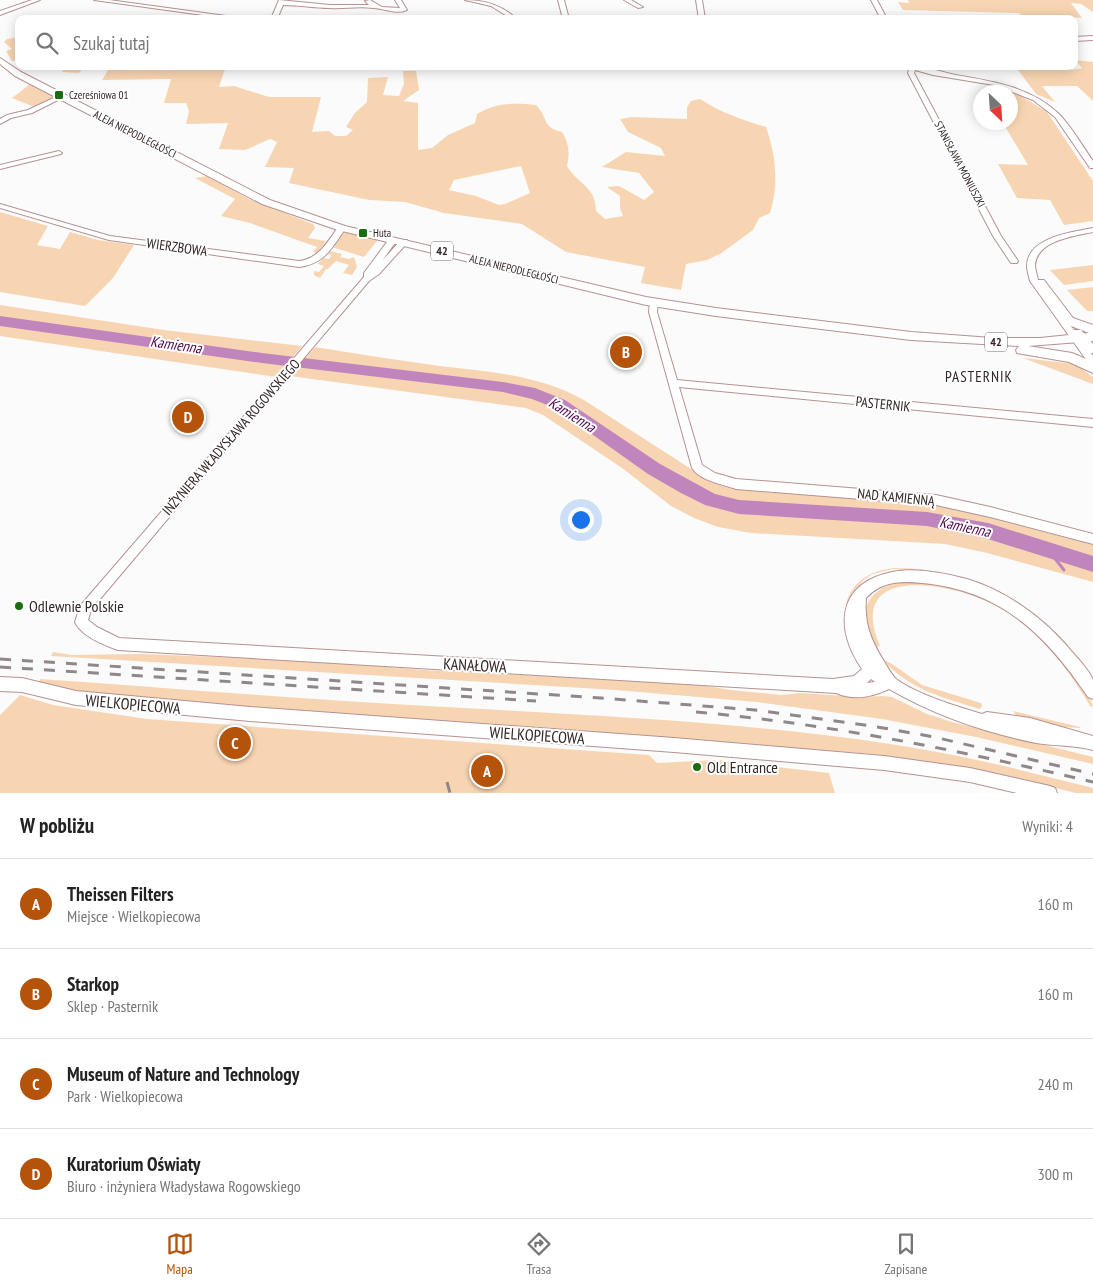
<!DOCTYPE html>
<html lang="pl">
<meta charset="utf-8">
<style>
body{margin:0;font-family:"PT Sans Narrow",sans-serif;background:#f6f6f6;color:#222}
.compass{position:absolute;left:973px;top:85px;width:45px;height:45px;border-radius:50%;background:#fff;box-shadow:0 2px 12px #0003;rotate:155deg}
.you{position:absolute;left:580px;top:519px;width:18px;height:18px;margin:-12px;border:4px solid #fff;border-radius:50%;background:#1a73e8;box-shadow:0 0 0 8px #1a73e833}
.badge{display:grid;place-items:center;width:32px;height:32px;border-radius:50%;background:#b45309;color:#fff;font-size:16px;font-weight:700}
.pin{position:absolute;translate:-50% -50%;border:2px solid #fff;box-shadow:0 1px 5px #0006}
.list{margin:0;padding:0;list-style:none}
h2{display:flex;justify-content:space-between;align-items:center;height:65px;margin:0;padding:0 20px;font-size:21px}
h2 small{font-size:16px;font-weight:400;color:#767676}
.list li{display:grid;grid-template-columns:32px 1fr auto;gap:15px;align-items:center;box-sizing:border-box;height:90px;padding:0 20px;border-top:1px solid #e0e0e0}
.list b{display:block;font-size:19px;white-space:nowrap}
.list p{margin:0;font-size:16px;white-space:nowrap;color:#767676}
.list em{font-size:16px;font-style:normal;color:#767676}
.icon{flex:none;width:28px;height:28px;fill:none;stroke:currentColor;stroke-width:2;stroke-linecap:round;stroke-linejoin:round}
.map{position:relative;flex:none;width:1093px;height:793px;overflow:hidden}
.search{position:absolute;background:#fff;box-shadow:0 2px 12px #0003;left:15px;right:15px;top:15px;height:55px;display:flex;align-items:center;gap:12px;box-sizing:border-box;padding:0 18px;border-radius:10px;color:#767676;font-size:19px}
.sheet{height:425px;background:#fff}
nav{display:flex;justify-content:space-around;align-items:center;box-sizing:border-box;height:70px;border-top:1px solid #e0e0e0;background:#fff;font-size:14px;color:#767676}
nav a{display:grid;justify-items:center;gap:2px}
nav .on{color:#b45309}
.map>svg:first-child{display:block}
.green{fill:#f8d5b2;fill-rule:evenodd}
.lines{fill:none;stroke-linecap:round;stroke-linejoin:round}
.stream{stroke:#c185bd;stroke-width:3}
.river{fill:#c185bd;fill-rule:evenodd}
.minor-casing{stroke:#b49292;stroke-width:2}
.major-casing{stroke:#b49292;stroke-width:2}
.minor{fill:#fff;fill-rule:evenodd}
.major{fill:#fff;fill-rule:evenodd}
.rail{stroke:#908888;stroke-width:3;stroke-dasharray:11 11;stroke-linecap:butt}
.poi-dot{fill:#1c6c11;stroke:#fff;stroke-width:2}
.labels{text-anchor:middle;stroke-width:4;stroke-linejoin:round;paint-order:stroke}
.far-poi-label{font-size:11px;fill:#332525;stroke:#fff;text-anchor:start}
.far-street-label{font-size:11px;fill:#332525;stroke:#fff}
.shield{fill:#fff;stroke:#706666;stroke-width:1}
.shield-label{font-size:12px;font-weight:bold;fill:#332525}
.street-label{font-size:14px;fill:#332525;stroke:#fff}
.water-label{font-size:15px;font-style:italic;fill:#4f044e;stroke:#fff}
.neighbourhood-label{font-size:15px;letter-spacing:1px;fill:#332525;stroke:#fff}
.near-poi-label{font-size:16px;fill:#332525;stroke:#fff;text-anchor:start}
.near-street-label{font-size:16px;fill:#332525;stroke:#fff}
</style>
<div class="map">
<svg width="1093" height="793" viewBox="0 0 1093 793">
<rect width="100%" height="100%" fill="#fbfbfb"/>
<g class="green">
<polygon points="908,0 1093,0 1093,12 1081,4 1071,3 1082,18 1058,16 1060,19 1024,19 1019,13 903,10 898,2 909,3"/>
<polygon points="19,37 19,61 12,61 6,51 12,49 4,42 7,39"/>
<polygon points="1075,60 1093,62 1093,101 1077,86 1042,86 1055,102 1036,94 1015,66 1063,66 1072,70 1082,68"/>
<path d="M66 66H226L219 87 234 86 269 97H321L312 132 329 131 335 136H346L353 130 346 127 355 113 367 102 368 78 388 77 383 95 399 96 404 84 403 71H416L419 90 403 101 418 103V150L432 148 448 135 475 123 477 114C496 102 514 103 536 105 549 118 541 127 562 132 569 144 570 152 567 166 578 185 596 186 596 211L605 219 623 216 620 208V196L607 187 619 186 644 200 654 192 639 173 602 167 626 152 665 156 661 148 628 132 620 119 632 117 687 119V107L691 101 700 99C720 112 742 120 766 127 776 156 779 184 770 213L759 218 753 230 720 254 707 260 686 264 681 290 641 283 645 267 566 252 522 224 444 213 405 202 369 200 289 183 294 168 265 167 277 142 270 139 245 150 219 149 228 123 186 124 189 111 186 103H164L171 79 102 80 110 67H84L79 73 62 72ZM521 166 530 193 505 204 499 205 476 196 449 190 454 180Z"/>
<polygon points="29,85 31,85 56,98 37,108 12,98"/>
<polygon points="997,86 1016,93 1047,112 1093,181 1093,221 1064,225 1050,200 1017,198 998,164 1028,165 1003,123 1010,122 1010,92 1001,92"/>
<polygon points="207,176 249,199 313,224 315,228 308,238 326,241 318,253 313,252 317,247 250,223 221,216 235,199 195,178"/>
<polygon points="0,212 48,226 37,245 60,249 70,232 98,240 134,245 113,278 85,306 0,292"/>
<polygon points="346,232 375,239 377,241 364,257 332,247 340,234"/>
<polygon points="330,251 342,254 340,257 349,259 354,257 357,267 352,275 343,273 349,265 336,261 328,269 326,269 320,278 314,275 314,271 319,272 324,266 318,264 323,258 329,259 332,255 327,254"/>
<polygon points="1093,265 1093,281 1064,285 1050,270"/>
<polygon points="1093,287 1093,311 1087,311 1067,290"/>
<polygon points="0,305 164,330 302,346 276,377 0,336"/>
<path d="M315 347C357 354 398 360 440 366 490 372 540 375 584 400L691 469 717 482 752 491 928 504 961 510 1093 545V582L987 553 945 544 751 533 718 527 694 518 671 506 622 468 543 415 526 408 290 376Z"/>
<polygon points="1023,358 1075,364 1093,377 1093,384"/>
<path d="M894 568C964 568 1026 596 1072 650 1079 658 1091 670 1093 681L975 582 937 573 893 569 873 574 865 579 853 591 849 601 846 613 850 646C836 606 849 573 894 568Z"/>
<path d="M902 582C923 583 943 584 963 589 1005 601 1039 632 1066 665 1075 677 1089 692 1093 707H1091C1068 669 1043 635 1006 611 965 585 842 557 880 646L873 648C871 639 865 627 865 617 865 595 883 585 902 582Z"/>
<polygon points="53,652 72,655 142,654 320,661 424,670 687,683 731,690 781,695 801,693 860,697 883,696 892,697 927,714 952,722 1093,757 1093,764 976,737 882,719 757,702 616,690 51,656"/>
<path d="M882 659 892 664 922 685 981 703 982 706 980 709C943 698 908 689 882 659Z"/>
<path d="M40 679C169 688 299 699 428 706 582 715 737 721 890 744 959 754 1026 771 1093 788V793H1076L972 768 873 754 141 700 74 692 39 682Z"/>
<polygon points="20,695 53,705 147,719 649,755 657,763 717,760 829,773 835,793 0,793 0,715"/>
<polygon points="1013,711 1080,727 1081,728 1060,727 1018,718"/>
</g>
<g class="lines">
<polyline class="stream" points="1049,551 1064,570"/>
<polygon class="river" points="0,316 262,353 503,382 535,388 565,400 660,464 715,494 739,500 927,512 988,523 1093,556 1093,572 988,539 927,526 739,514 705,505 681,493 648,474 555,408 532,399 503,392 262,363 0,326"/>
<g class="minor-casing">
<g id="minor">
<polygon points="32,0 40,0 0,15 0,11"/>
<polygon points="94,0 109,0 248,19 232,19"/>
<path d="M279 0 330 5H369L365 1 370 0 382 7 400 8 395 0H401L407 10C396 15 383 8 373 8 358 6 344 9 329 8 314 8 299 5 283 5L277 19H271Z"/>
<path d="M465 0C483 0 498 4 512 15L507 16 491 6Z"/>
<polygon points="558,0 564,0 569,19 563,19"/>
<polygon points="624,0 631,0 643,7 638,8"/>
<polygon points="696,0 702,0 705,19 699,19"/>
<polygon points="871,0 877,0 887,19 881,19"/>
<polygon points="1093,36 1093,40 1074,41 1074,37"/>
<path d="M910 66C925 66 941 72 956 75 992 81 1031 87 1059 114 1071 126 1083 147 1093 161V168H1090L1055 117 1033 100 994 85 933 75 915 70 914 73 1001 236 1018 261 1017 263H1011L993 236 908 73Z"/>
<polygon points="62,94 64,95 64,97 32,113 11,118 0,124 0,119 7,115 28,110"/>
<polygon points="59,151 62,153 61,154 0,169 0,165"/>
<path d="M0 204 110 236 299 261C319 259 328 241 339 226H345L346 228C332 247 325 264 299 267L109 240 0 208Z"/>
<path d="M1093 228V232C1075 236 1037 240 1035 265 1035 269 1037 275 1038 280H1044L1073 318 1067 321 1074 330H1081L1093 344V353H1091L1093 356V366L1090 365 1030 281C1029 276 1027 271 1027 266 1027 237 1073 232 1093 228Z"/>
<path d="M390 238H396L397 240 382 261 401 240H407L408 242 379 274 369 281 100 599C94 601 90 613 88 620L97 627 119 638 833 679 854 676 862 669C834 629 837 583 892 572 915 567 944 573 967 579 1006 591 1041 616 1067 646 1074 655 1089 669 1093 680 1093 685 1093 693 1093 699L1088 697C1046 635 1001 590 922 583 901 581 882 581 866 598 864 625 871 640 885 663 888 668 892 675 896 679 918 695 956 706 982 714L987 712 1030 718 1093 736V750C1075 745 1055 746 1036 743 986 733 934 715 889 689 872 697 854 701 836 693L118 650C104 645 81 636 75 622L80 606 364 277V273ZM871 679 875 682 867 683Z"/>
<path d="M654 299 658 302 657 312 677 380 1093 419V427L679 387 702 465 715 473 736 479 936 495 990 507 1093 534V544L990 517 936 505 736 489C722 484 700 481 692 468L649 312 650 302Z"/>
<polygon points="0,677 22,678 76,691 250,707 674,738 884,756 970,768 1050,786 1055,788 1057,793 1017,793 970,782 884,770 674,752 250,721 76,705 22,692 0,691"/>
</g>
</g>
<g class="major-casing">
<polygon id="major" points="0,58 21,72 270,200 345,226 646,297 716,308 911,332 992,338 1040,338 1089,333 1066,324 1064,321 1070,317 1093,325 1093,341 1028,346 1072,353 1093,362 1093,373 1069,362 1017,353 1016,350 1019,346 911,340 716,316 646,305 338,230 262,204 15,76 0,64"/>
</g>
<use href="#minor" class="minor"/>
<use href="#major" class="major"/>
<g class="rail">
<polyline points="0,659 601,698 755,710 872,726 934,737 1093,774"/>
<polyline points="0,667 536,701"/>
<path d="M696 712C831 724 962 751 1093 782"/>
<polyline points="447,782 450,793"/>
</g>
</g>
<g class="poi-dot">
<rect x="54" y="90" width="10" height="10" rx="2.5"/>
<rect x="358" y="228" width="10" height="10" rx="2.5"/>
<circle cx="19" cy="606" r="5"/>
<circle cx="697" cy="767" r="5"/>
</g>
<g class="labels">
<g class="far-poi-label">
<text x="69" y="99">Czereśniowa 01</text>
<text x="373" y="237">Huta</text>
</g>
<g class="far-street-label">
<text transform="translate(135 134) rotate(27)" y="4">ALEJA NIEPODLEGŁOŚCI</text>
<text transform="translate(960 164) rotate(62)" y="4">STANISŁAWA MONIUSZKI</text>
<text transform="translate(514 269) rotate(14)" y="4">ALEJA NIEPODLEGŁOŚCI</text>
</g>
<g class="shield">
<rect x="431" y="241.5" width="22" height="19" rx="4"/>
<rect x="985" y="332.5" width="22" height="19" rx="4"/>
</g>
<g class="shield-label">
<text x="442" y="255">42</text>
<text x="996" y="346">42</text>
</g>
<g class="street-label">
<text transform="translate(177 247) rotate(8)" y="5">WIERZBOWA</text>
<text transform="translate(883 404) rotate(6)" y="5">PASTERNIK</text>
<text transform="translate(231 437) rotate(-49)" y="5">INŻYNIERA WŁADYSŁAWA ROGOWSKIEGO</text>
<text transform="translate(896 497) rotate(6)" y="5">NAD KAMIENNĄ</text>
</g>
<g class="water-label">
<text transform="translate(176 345) rotate(8)" y="5">Kamienna</text>
<text transform="translate(572 415) rotate(32)" y="5">Kamienna</text>
<text transform="translate(965 527) rotate(12)" y="5">Kamienna</text>
</g>
<g class="neighbourhood-label">
<text x="979" y="382">PASTERNIK</text>
</g>
<g class="near-poi-label">
<text x="29" y="612">Odlewnie Polskie</text>
<text x="707" y="773">Old Entrance</text>
</g>
<g class="near-street-label">
<text transform="translate(475 665) rotate(3)" y="6">KANAŁOWA</text>
<text transform="translate(133 704) rotate(5)" y="6">WIELKOPIECOWA</text>
<text transform="translate(537 735) rotate(4)" y="6">WIELKOPIECOWA</text>
</g>
</g>
</svg>
<svg class="compass" viewBox="-18 -18 36 36"><path d="M0-13l5 13h-10z" fill="#e53935"/><path d="M0 13l5-13h-10z" fill="#767676"/></svg>
<div class="you"></div>
<div class="pin badge" style="left:487px;top:771px">A</div>
<div class="pin badge" style="left:626px;top:352px">B</div>
<div class="pin badge" style="left:235px;top:743px">C</div>
<div class="pin badge" style="left:188px;top:417px">D</div>
<div class="search"><svg class="icon" aria-label="search" viewBox="0 0 24 24"><circle cx="10" cy="10" r="6"/><path d="M15 15l6 6"/></svg>Szukaj tutaj</div>
</div>
<section class="sheet">
<h2>W pobliżu<small>Wyniki: 4</small></h2>
<ul class="list">
<li><span class="badge">A</span><div><b>Theissen Filters</b><p>Miejsce · Wielkopiecowa</p></div><em>160 m</em></li>
<li><span class="badge">B</span><div><b>Starkop</b><p>Sklep · Pasternik</p></div><em>160 m</em></li>
<li><span class="badge">C</span><div><b>Museum of Nature and Technology</b><p>Park · Wielkopiecowa</p></div><em>240 m</em></li>
<li><span class="badge">D</span><div><b>Kuratorium Oświaty</b><p>Biuro · inżyniera Władysława Rogowskiego</p></div><em>300 m</em></li>
</ul>
</section>
<nav>
<a class="on"><svg class="icon" aria-label="map" viewBox="0 0 24 24"><path d="M3 6l6-2 6 2 6-2v14l-6 2-6-2-6 2zM9 4v14M15 6v14"/></svg>Mapa</a>
<a><svg class="icon" aria-label="directions" viewBox="0 0 24 24"><path d="M12 3l9 9-9 9-9-9zM9 14v-3h6M13 9l2 2-2 2"/></svg>Trasa</a>
<a><svg class="icon" aria-label="saved" viewBox="0 0 24 24"><path d="M7 4h10v16l-5-4-5 4z"/></svg>Zapisane</a>
</nav>
